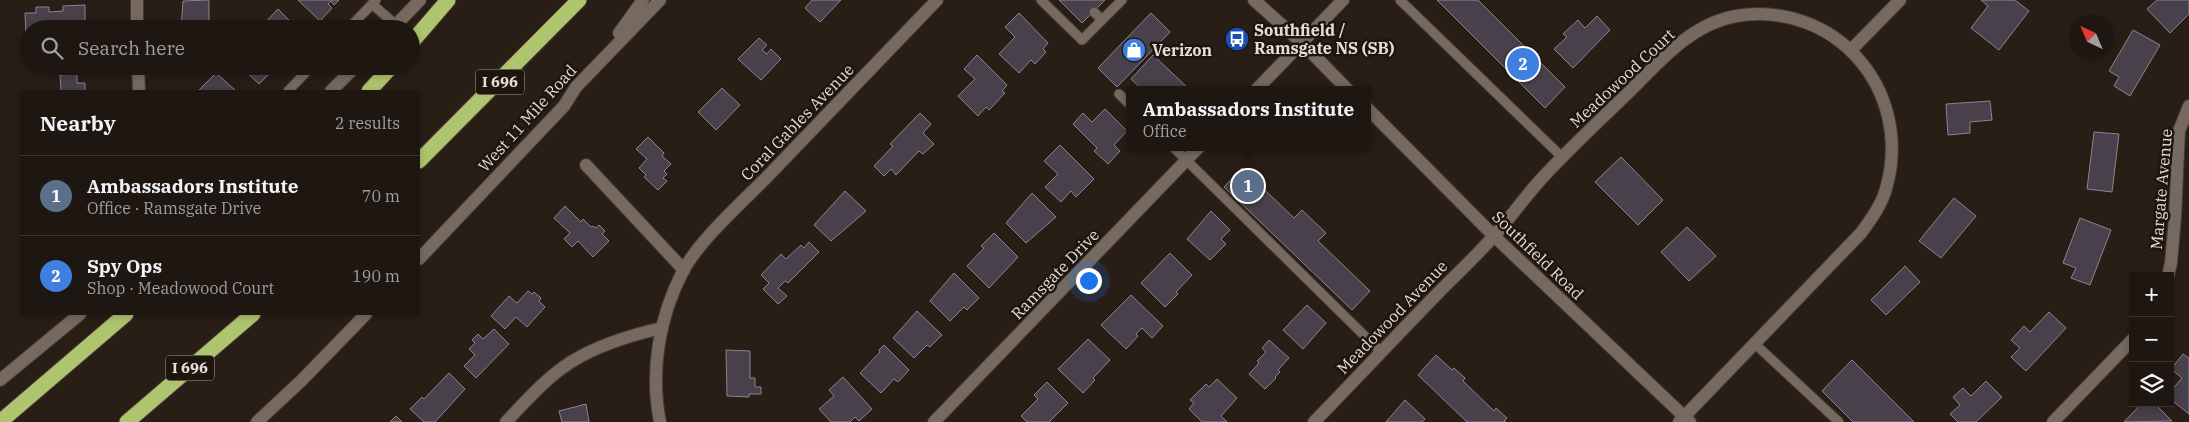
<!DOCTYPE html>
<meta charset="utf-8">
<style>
body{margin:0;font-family:"IBM Plex Serif",serif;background:#261f19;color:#f1f3f6}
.controls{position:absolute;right:15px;bottom:15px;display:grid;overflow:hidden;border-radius:0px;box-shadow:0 2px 8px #0003}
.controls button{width:45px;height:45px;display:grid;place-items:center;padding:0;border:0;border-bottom:1px solid #3c3530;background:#1e1610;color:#f1f3f6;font:25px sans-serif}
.compass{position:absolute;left:2069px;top:15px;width:45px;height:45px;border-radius:50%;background:#1e1610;box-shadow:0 2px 8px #0003;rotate:316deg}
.you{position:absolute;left:1088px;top:280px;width:18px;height:18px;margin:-12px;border:4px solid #fff;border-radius:50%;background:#1a73e8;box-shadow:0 0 0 8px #1a73e833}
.badge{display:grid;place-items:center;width:32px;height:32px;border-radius:50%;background:#8ece43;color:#fff;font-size:16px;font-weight:700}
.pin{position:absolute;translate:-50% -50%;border:2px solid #fff;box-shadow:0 1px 5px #0006}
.popup{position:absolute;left:1126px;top:86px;width:245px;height:65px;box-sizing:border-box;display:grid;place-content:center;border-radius:0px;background:#1e1610;filter:drop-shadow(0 1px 4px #0005);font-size:16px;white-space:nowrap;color:#a19f9f}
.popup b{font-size:19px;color:#f1f3f6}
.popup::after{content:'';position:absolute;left:50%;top:100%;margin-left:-10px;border:10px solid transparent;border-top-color:#1e1610}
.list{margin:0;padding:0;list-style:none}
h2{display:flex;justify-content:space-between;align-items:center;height:65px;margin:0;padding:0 20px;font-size:21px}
h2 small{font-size:16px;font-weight:400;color:#a19f9f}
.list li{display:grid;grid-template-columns:32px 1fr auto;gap:15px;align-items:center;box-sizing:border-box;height:80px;padding:0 20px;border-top:1px solid #3c3530}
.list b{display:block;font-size:19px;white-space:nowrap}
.list p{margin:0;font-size:16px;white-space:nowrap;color:#a19f9f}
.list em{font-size:16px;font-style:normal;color:#a19f9f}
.icon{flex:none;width:28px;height:28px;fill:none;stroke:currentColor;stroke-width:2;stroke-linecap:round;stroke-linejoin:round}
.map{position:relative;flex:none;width:2189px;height:422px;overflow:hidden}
.search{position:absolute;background:#1e1610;box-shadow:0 2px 8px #0003;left:20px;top:20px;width:400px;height:55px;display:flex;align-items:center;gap:12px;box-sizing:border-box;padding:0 18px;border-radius:28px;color:#a19f9f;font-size:19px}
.panel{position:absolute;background:#1e1610;box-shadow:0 2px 8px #0003;left:20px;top:90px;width:400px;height:225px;border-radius:0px}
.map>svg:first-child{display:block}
.building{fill:#48404a;stroke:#8c838f}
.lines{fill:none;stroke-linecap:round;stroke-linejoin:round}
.lane-casing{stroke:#433b36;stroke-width:11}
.street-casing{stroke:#433b36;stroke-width:14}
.secondary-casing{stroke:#433b36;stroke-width:14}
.highway-casing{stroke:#433b36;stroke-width:17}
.lane{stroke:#766a60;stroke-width:9}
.street{stroke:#766a60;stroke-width:12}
.secondary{stroke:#766a60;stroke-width:12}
.highway{stroke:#afc46f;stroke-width:15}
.labels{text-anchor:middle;stroke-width:5;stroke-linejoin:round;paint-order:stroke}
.shield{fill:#1e150d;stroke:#a9a19b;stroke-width:1}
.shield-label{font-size:15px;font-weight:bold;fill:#e4ddd8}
.poi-label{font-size:16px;font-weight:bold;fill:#e4ddd8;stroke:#1e150d;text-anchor:start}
.street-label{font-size:16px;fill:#e4ddd8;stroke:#1e150d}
</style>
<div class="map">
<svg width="2189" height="422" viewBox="0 0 2189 422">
<rect width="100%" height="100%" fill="#281e16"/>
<g class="building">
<polygon points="209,0 209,29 181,29 183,1"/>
<polygon points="298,0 339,0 334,5 331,1 328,4 332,8 320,21"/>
<polygon points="812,0 841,0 820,22 805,8"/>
<polygon points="1059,0 1105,0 1082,23"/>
<polygon points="1437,0 1478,0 1565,87 1545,108"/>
<polygon points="1981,0 2015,0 2029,11 1999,50 1971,28 1988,6"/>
<polygon points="2157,0 2189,0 2189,14 2170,33 2147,9"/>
<polygon points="85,5 85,29 29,29 29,37 26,37 25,13 36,13 36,7 49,7 49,12 63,11 63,6"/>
<polygon points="278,9 298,29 259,29"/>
<polygon points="1019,13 1048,43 1043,49 1046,52 1035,64 1031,60 1019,73 999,54 1015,37 1005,27"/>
<polygon points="1151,13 1170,32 1117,87 1098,68"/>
<polygon points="1597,16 1610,30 1573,68 1554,49 1567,37 1563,34 1578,20 1585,28"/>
<polygon points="2133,30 2160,45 2130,96 2114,86 2119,77 2109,71"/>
<polygon points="759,38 767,45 762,50 767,54 771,49 781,59 761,80 738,59"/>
<polygon points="977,55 1007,85 1002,91 1005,93 989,110 986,107 978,116 958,96 975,79 964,69"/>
<polygon points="1153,55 1190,90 1143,90 1131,79"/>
<polygon points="240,66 269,66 267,68 271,72 259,84"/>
<polygon points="216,73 236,91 198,91"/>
<polygon points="77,74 77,83 85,83 85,91 61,91 60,75"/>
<polygon points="722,88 740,105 716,130 698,112"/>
<polygon points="1990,101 1992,120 1970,122 1970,133 1948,135 1946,104"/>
<polygon points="1105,109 1127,131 1114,145 1120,151 1108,164 1094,151 1097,148 1073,124 1083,113 1092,122"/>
<polygon points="920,113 931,124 923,133 934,144 923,154 919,151 896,175 891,169 884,176 874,166 893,146 890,144"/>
<polygon points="2094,132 2119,134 2112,192 2087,189"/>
<polygon points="648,137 664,153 662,156 671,164 664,171 667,174 663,178 667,181 658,190 644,177 646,175 639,168 647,159 636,149"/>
<polygon points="1060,145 1094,179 1076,197 1071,191 1061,202 1045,187 1058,174 1044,161"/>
<polygon points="1621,157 1663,200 1638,225 1595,182"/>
<polygon points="1242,168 1294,218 1302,210 1326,233 1318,241 1370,291 1352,310 1224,187"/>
<polygon points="845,191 866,211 831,241 814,225"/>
<polygon points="1032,193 1056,217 1026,243 1006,223"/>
<polygon points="1954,198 1976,216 1941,258 1919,241"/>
<polygon points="565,206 581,222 583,219 591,227 593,226 596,228 599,225 605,231 602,234 609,241 593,257 578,241 572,247 564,239 570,233 554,218"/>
<polygon points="1211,211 1230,230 1221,239 1226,244 1210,260 1187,239"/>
<polygon points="2080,218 2111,230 2090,285 2071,278 2076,268 2063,263"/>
<polygon points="1687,227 1716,256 1689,281 1661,252"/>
<polygon points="994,233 1018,257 989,288 967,266 984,248 981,246"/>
<polygon points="809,242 819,252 788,283 785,281 778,288 787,296 778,304 763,289 769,283 761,275 781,254 786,259 801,245 804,248"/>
<polygon points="1170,253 1192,275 1176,292 1178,294 1165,307 1141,283"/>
<polygon points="1905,266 1920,282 1886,315 1871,300"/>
<polygon points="954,273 979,298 967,310 964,307 950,321 930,301"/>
<polygon points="528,291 532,294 534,292 541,298 539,301 545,307 527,327 516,317 505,329 491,316 509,296 517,303"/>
<polygon points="1131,295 1163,326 1152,338 1142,328 1136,334 1138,336 1126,349 1101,325"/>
<polygon points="1307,305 1326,323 1303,349 1283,330"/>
<polygon points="917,311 942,335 930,347 927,345 914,358 893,338"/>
<polygon points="2049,312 2066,328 2026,371 2011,357 2020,348 2011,340 2024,326 2030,332"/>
<polygon points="494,329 509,344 476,378 464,366 475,355 469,349 475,343 472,340 478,334 483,339"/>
<polygon points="1088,339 1110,360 1093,378 1095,380 1083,393 1058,369"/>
<polygon points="1269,340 1289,358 1278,370 1280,372 1275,377 1276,378 1265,389 1249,374 1259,363 1257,361 1266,352 1262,348"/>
<polygon points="884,345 909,370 898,382 894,379 881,393 860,373 880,352 879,350"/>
<polygon points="726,350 750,351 750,378 755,378 755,387 761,387 761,394 749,394 749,397 727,396"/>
<polygon points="2183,354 2189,358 2189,414 2170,399 2170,392 2182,378 2171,369"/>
<polygon points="1436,355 1452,370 1454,368 1465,378 1463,381 1494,411 1496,408 1507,418 1504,421 1506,422 1467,422 1418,375"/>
<polygon points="1852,360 1914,422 1853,422 1822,391"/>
<polygon points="449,373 465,389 435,422 424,422 410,409 422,397 424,399"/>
<polygon points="843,377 872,409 859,421 855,417 850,422 831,422 819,409 834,396 829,390"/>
<polygon points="1217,379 1237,398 1221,416 1227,422 1202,422 1189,409 1194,403 1190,400 1206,384 1209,387"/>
<polygon points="1986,381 2002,397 1976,422 1958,422 1950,414 1960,405 1953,397 1963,388 1971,396"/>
<polygon points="1047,382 1068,403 1049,422 1027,422 1021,416 1038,399 1034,395"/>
<polygon points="1405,400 1425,419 1422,422 1386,422"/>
<polygon points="2142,403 2154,403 2172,421 2124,422"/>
<polygon points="586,404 589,422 562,422 559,411"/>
<polygon points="396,416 402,422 390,422"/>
</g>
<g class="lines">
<g class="lane-casing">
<g id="lane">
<polyline points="1041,0 1082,40 1122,0"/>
<polyline points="1400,0 1562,157"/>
<polyline points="372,4 396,25"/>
<polyline points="1094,12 1102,20"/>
<polyline points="348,29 376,0"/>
<polyline points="288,91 312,66"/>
<polyline points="1119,94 1129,104"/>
<polyline points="1173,147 1381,352"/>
<polyline points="1755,344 1839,422"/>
</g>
</g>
<g class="street-casing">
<g id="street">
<polyline points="137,0 137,29"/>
<polyline points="1851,50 1900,0"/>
<polyline points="138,66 139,91"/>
<polyline points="1256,90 1343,0"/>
<polyline points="586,165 684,270"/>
<polyline points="2168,276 2171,263 2175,218 2179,131 2189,106"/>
<path d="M506 422C526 401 547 377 571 362 598 345 631 335 662 328"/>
<path d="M660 422C650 371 659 317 683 271 699 241 741 203 766 178 823 119 880 59 937 0"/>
<polyline points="934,422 1199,147"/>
<path d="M1314 422C1356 379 1397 335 1439 292 1457 274 1476 256 1494 236 1511 217 1526 195 1544 176 1571 147 1600 120 1629 92 1660 61 1691 24 1736 16 1836 0 1912 90 1887 185 1883 203 1872 218 1861 233L1679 422"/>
<polyline points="2053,422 2133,339"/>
</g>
</g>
<g class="secondary-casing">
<g id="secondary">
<polyline points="1254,0 1302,43 1348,90"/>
<polyline points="392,29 420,0"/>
<polyline points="619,33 643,0"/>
<polyline points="331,91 356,66"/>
<polyline points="1367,108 1494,236 1690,422"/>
<polyline points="419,259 564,106 576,87 660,0"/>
<polyline points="0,380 80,314"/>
<polyline points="257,422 302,380 366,314"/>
</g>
</g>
<g class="highway-casing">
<g id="highway">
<polyline points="411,43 448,0"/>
<polyline points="369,91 392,66"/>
<polyline points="419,161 579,0"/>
<polyline points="0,422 126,314"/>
<polyline points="127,422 253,314"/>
</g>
</g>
<use href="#lane" class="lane"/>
<use href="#street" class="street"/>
<use href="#secondary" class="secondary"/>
<use href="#highway" class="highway"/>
</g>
<defs>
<g id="bus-disc" transform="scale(1.25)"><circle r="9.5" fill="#1a4fb4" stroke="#1e150d"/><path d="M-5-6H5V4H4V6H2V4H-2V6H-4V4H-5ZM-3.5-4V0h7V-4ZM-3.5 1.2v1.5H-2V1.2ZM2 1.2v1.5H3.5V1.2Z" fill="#fff"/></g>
<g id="shop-disc" transform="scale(1.25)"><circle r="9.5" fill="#3f7fe0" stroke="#1e150d"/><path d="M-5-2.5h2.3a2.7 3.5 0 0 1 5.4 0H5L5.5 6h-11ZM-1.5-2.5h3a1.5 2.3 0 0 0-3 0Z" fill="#fff"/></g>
</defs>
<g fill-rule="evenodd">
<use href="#bus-disc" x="1237" y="39"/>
<use href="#shop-disc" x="1134" y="50"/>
</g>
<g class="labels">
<g class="shield">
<rect x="476" y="69.5" width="48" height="25" rx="4"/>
<rect x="166" y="355.5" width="48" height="25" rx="4"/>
</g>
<g class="shield-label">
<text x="500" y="87">I 696</text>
<text x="190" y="373">I 696</text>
</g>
<g class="poi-label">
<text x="1254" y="36">Southfield /<tspan x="1254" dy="18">Ramsgate NS (SB)</tspan></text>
<text x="1152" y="56">Verizon</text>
</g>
<g class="street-label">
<text transform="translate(1622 78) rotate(-43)" y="6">Meadowood Court</text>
<text transform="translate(527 118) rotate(-48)" y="6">West 11 Mile Road</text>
<text transform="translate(797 122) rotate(-46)" y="6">Coral Gables Avenue</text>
<text transform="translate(2161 189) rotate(-85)" y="6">Margate Avenue</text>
<text transform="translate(1538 255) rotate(44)" y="6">Southfield Road</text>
<text transform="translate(1055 274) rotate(-46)" y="6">Ramsgate Drive</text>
<text transform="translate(1392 317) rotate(-46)" y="6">Meadowood Avenue</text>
</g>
</g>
</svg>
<div class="controls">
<button>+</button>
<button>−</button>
<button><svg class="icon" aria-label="layers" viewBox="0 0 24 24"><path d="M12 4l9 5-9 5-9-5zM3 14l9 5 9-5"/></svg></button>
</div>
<svg class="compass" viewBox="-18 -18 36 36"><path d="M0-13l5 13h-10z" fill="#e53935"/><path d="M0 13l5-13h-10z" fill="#a19f9f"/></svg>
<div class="you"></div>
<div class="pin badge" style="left:1248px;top:186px;background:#5c6f8a">1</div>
<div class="popup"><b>Ambassadors Institute</b>Office</div>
<div class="pin badge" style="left:1523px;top:64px;background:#3f7fe0">2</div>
<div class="search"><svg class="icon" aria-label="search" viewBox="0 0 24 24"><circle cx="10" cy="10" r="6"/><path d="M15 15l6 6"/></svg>Search here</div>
<section class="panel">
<h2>Nearby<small>2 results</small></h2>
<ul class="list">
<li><span class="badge" style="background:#5c6f8a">1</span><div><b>Ambassadors Institute</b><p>Office · Ramsgate Drive</p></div><em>70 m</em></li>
<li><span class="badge" style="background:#3f7fe0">2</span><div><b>Spy Ops</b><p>Shop · Meadowood Court</p></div><em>190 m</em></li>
</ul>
</section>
</div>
